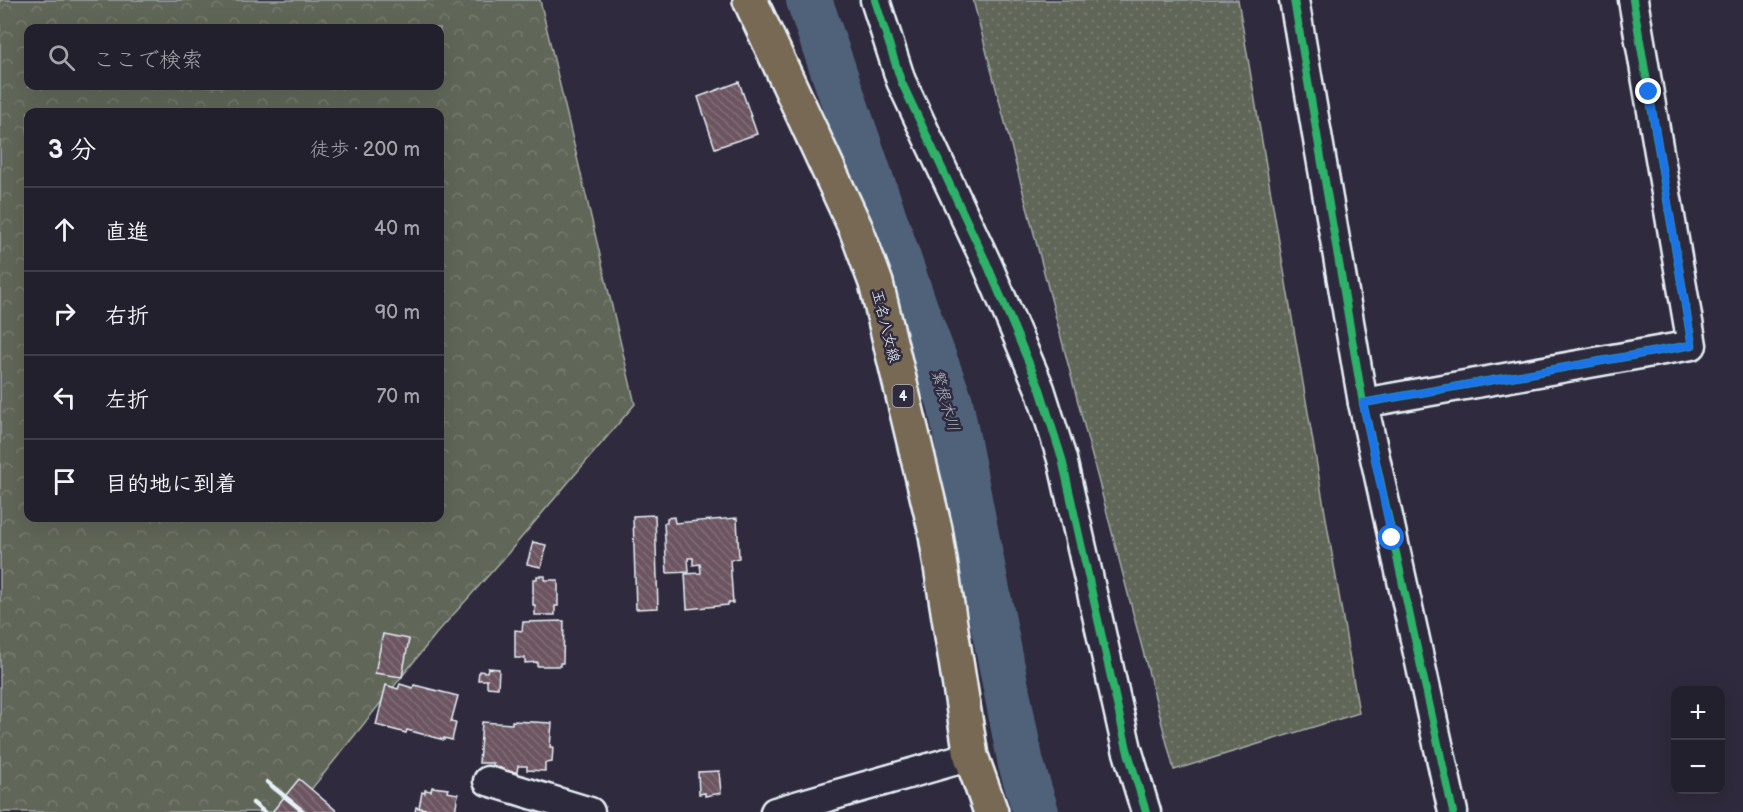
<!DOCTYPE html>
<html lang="ja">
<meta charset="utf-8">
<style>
body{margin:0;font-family:"Balsamiq Sans","Klee One",sans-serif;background:#2b2836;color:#f1f3f6}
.controls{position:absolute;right:18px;bottom:18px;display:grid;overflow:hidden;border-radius:12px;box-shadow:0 6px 24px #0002}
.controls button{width:54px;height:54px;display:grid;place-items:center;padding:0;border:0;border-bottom:2px solid #403e4a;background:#23202e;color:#f1f3f6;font:30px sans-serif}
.stop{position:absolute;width:18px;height:18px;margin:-14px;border:4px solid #1a73e8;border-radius:50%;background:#fff}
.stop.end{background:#1a73e8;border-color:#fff;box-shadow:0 2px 6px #0008}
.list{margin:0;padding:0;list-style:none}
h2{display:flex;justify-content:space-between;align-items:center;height:78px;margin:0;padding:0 24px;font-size:26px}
h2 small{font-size:20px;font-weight:400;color:#a3a3aa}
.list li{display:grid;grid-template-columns:39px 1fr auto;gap:18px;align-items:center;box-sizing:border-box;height:84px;padding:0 24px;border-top:2px solid #403e4a}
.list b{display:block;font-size:22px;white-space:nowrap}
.list em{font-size:20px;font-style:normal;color:#a3a3aa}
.icon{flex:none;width:33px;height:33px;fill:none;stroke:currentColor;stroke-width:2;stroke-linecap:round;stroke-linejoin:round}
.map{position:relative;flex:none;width:1743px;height:812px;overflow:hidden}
.search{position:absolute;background:#23202e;box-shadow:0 6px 24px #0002;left:24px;top:24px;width:420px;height:66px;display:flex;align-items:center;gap:15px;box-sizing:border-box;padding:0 21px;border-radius:12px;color:#a3a3aa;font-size:22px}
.panel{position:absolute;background:#23202e;box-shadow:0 6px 24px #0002;left:24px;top:108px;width:420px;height:414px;border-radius:12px}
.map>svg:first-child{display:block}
.forest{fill:url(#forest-crowns);stroke:#a4aca8;stroke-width:1.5;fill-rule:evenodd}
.park{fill:url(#park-dots);stroke:#a4aca8;stroke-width:1.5}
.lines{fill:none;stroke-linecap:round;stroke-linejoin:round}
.river{stroke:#50627a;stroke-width:46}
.building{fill:url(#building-back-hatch);stroke:#e8f1f8;stroke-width:1.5}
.minor-casing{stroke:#e8f1f8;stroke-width:33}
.primary-casing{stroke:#e8f1f8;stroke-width:38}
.minor{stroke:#2f2a3d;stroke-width:28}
.primary{stroke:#786954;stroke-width:33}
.rail{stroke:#e8f1f8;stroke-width:4.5}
.cycleway-casing{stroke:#2f2a3d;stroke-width:11}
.cycleway{stroke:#2db169;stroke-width:8}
.route{stroke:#1a73e8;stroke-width:8}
.labels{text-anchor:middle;stroke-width:5;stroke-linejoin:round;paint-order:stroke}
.shield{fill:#2f2a3d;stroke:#b0b5c0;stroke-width:1.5}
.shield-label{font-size:14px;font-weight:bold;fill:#e8f1f8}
.street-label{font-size:15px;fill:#e8f1f8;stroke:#2f2a3d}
.water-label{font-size:16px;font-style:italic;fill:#abb8c6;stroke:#2f2a3d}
</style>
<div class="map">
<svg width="1743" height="812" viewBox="0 0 1743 812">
<defs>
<pattern id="forest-crowns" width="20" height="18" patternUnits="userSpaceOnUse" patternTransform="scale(1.5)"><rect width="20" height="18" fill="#616658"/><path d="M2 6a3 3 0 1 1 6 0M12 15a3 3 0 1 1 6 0" fill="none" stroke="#787c71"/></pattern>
<pattern id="park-dots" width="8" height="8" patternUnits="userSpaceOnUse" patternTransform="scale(1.5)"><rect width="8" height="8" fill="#616658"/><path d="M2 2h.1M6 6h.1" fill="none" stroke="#787c71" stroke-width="1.8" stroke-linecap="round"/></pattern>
<pattern id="building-back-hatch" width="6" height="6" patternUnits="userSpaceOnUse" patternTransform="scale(1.5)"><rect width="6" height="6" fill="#6c5560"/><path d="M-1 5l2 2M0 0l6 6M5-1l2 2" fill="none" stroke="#816e78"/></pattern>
</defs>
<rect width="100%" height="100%" fill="#2f2a3d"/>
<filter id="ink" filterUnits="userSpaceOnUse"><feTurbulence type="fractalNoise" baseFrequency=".0167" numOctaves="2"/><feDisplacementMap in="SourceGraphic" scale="12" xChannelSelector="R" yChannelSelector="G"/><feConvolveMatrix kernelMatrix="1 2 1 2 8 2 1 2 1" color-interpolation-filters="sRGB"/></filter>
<g filter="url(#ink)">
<path class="forest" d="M0 0H540L635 404 504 558 436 634 293 812H0ZM28 28H440V86H28ZM28 112H440V518H28Z"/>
<polygon class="park" points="973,0 1238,0 1359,713 1174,770"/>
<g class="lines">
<polyline class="river" points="809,0 915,308 950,402 1021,764 1036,812"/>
</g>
<g class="building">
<polygon points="739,82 757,134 715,148 698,97"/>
<polygon points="655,515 658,608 636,609 633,516"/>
<polygon points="674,517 675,523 737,518 739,558 730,560 733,603 728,603 728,605 687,609 685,574 701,573 700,564 693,565 693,558 688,558 689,572 667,573 664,523 667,523 667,518"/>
<polygon points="533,542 546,545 541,567 527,564"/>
<polygon points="537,576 545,576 545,580 558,580 558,606 555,606 555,615 535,615 535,605 533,605 533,579 537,579"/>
<polygon points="564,621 563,663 560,663 560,666 537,666 537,662 525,663 525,658 515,658 515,630 522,631 523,622"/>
<polygon points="383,634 409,639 402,677 375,673"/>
<polygon points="488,668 499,669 498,688 487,687 487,680 478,680 479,671 487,672"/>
<polygon points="400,684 413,688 414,685 458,696 451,722 456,723 452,740 444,738 444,740 407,730 406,733 376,725 386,685 398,689"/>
<polygon points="512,721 552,723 550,747 553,747 552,762 545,763 545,771 527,770 527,766 518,766 517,772 501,771 501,768 493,767 493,763 479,763 482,722 512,724"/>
<polygon points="719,771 721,793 705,796 705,793 699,794 698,772"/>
<polygon points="299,779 338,812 272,812"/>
<polygon points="432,787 448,789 447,792 458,794 455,812 419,808 422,792 425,793 425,790 431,791"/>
<polygon points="416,807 429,811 429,812 415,812"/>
</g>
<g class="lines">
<g class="minor-casing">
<g id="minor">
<polyline points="875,0 901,81 987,264 1040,389 1062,459 1127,749 1146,812"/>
<polyline points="1294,0 1363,403 1453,812"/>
<polyline points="1363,403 1692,345 1633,0"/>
<polyline points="488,781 590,812"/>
<polyline points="775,812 971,756"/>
</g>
</g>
<g class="primary-casing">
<polyline id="primary" points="750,0 856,229 876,283 935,529 971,756 991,812"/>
</g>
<use href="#minor" class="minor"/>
<use href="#primary" class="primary"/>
<g class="rail">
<polyline points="267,782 304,812"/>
<polyline points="253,803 264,812"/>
</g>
<g class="cycleway-casing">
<g id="cycleway">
<polyline points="875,0 901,81 987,264 1040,389 1062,459 1127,749 1146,812"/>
<polyline points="1294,0 1363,403 1453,812"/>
<polyline points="1363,403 1692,345 1633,0"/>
</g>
</g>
<use href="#cycleway" class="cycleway"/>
</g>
</g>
<g class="lines" filter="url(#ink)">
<polyline class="route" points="1392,538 1363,403 1692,345 1649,92"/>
</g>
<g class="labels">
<rect class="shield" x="892.5" y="385" width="21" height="22" rx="4.5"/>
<g class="shield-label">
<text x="903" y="401">4</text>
</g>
<g class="street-label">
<text transform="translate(886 326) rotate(76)" y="5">玉名八女線</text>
</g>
<g class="water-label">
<text transform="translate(946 400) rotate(74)" y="6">繁根木川</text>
</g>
</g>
</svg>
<div class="controls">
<button>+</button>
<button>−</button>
</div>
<div class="stop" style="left:1392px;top:538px"></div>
<div class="stop end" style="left:1649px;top:92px"></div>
<div class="search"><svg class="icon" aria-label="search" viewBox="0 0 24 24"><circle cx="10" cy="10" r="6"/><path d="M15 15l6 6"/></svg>ここで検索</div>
<section class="panel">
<h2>3 分<small>徒歩 · 200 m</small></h2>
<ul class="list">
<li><svg class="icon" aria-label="ahead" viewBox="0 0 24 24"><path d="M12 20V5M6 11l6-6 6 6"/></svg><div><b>直進</b></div><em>40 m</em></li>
<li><svg class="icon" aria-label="right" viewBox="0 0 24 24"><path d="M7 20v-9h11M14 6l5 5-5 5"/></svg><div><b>右折</b></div><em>90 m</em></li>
<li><svg class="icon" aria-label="left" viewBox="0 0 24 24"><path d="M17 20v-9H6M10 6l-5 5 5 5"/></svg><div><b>左折</b></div><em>70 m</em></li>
<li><svg class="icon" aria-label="arrive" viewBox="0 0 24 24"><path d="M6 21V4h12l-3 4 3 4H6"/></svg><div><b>目的地に到着</b></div></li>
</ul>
</section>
</div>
